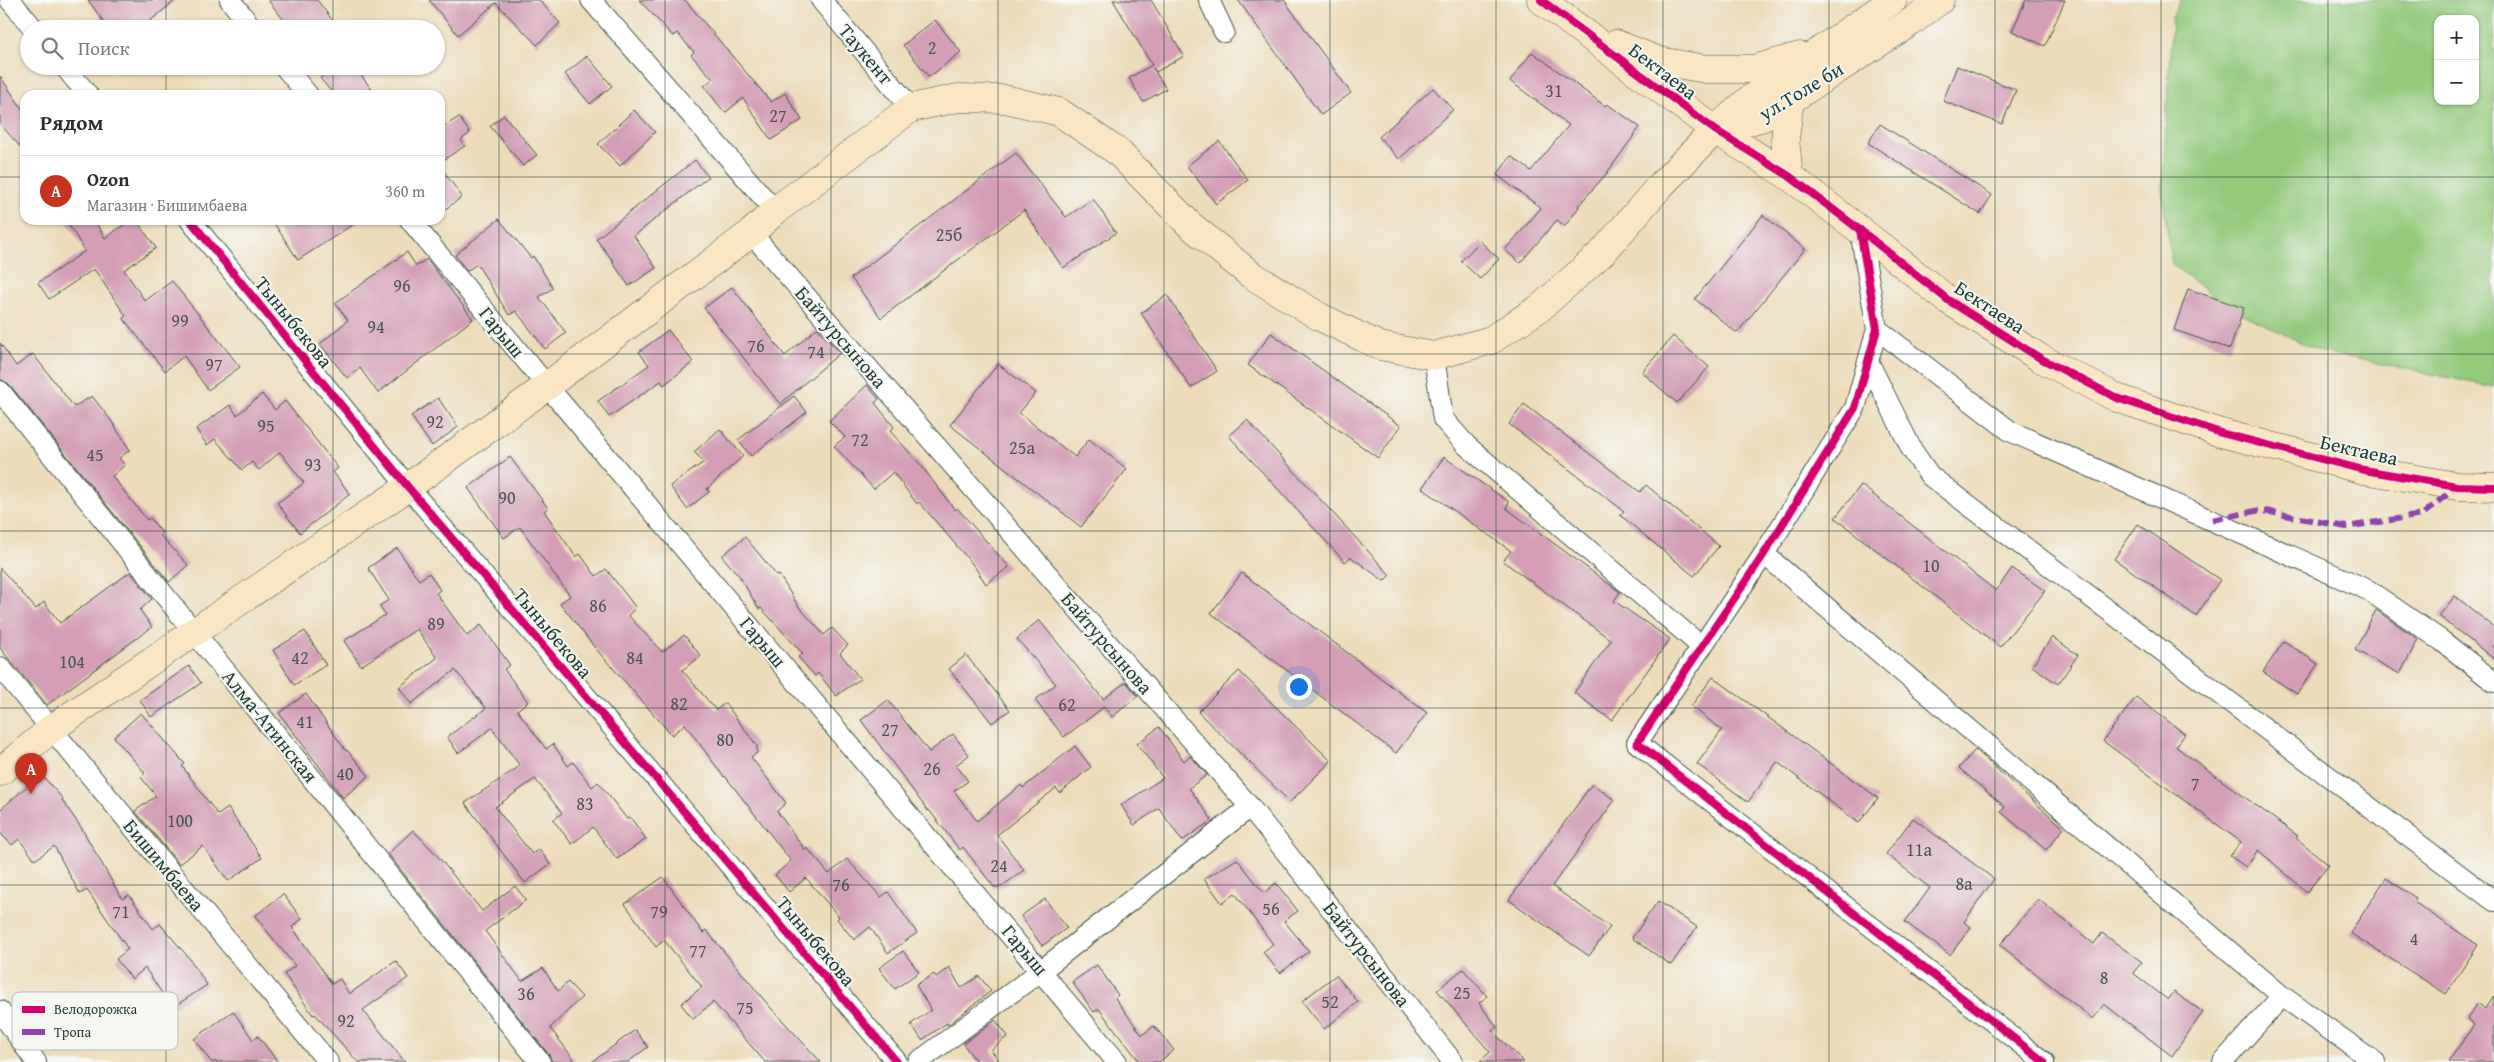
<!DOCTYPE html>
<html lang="ru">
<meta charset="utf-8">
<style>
body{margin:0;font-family:"Gentium Book Plus",serif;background:#f2f2f3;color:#2b2b33}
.controls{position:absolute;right:15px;top:15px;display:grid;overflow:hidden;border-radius:10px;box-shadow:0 1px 4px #0004}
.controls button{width:45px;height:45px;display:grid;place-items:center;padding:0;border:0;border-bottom:1px solid #e1e1e2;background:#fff;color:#2b2b33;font:25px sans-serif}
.you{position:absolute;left:1298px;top:686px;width:18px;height:18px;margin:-12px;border:4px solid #fff;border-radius:50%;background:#1a73e8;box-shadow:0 0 0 8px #1a73e833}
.badge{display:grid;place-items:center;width:32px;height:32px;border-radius:50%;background:#c8321e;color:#fff;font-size:16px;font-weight:700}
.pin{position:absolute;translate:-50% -41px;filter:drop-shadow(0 1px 2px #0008)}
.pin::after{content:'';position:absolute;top:26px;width:18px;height:15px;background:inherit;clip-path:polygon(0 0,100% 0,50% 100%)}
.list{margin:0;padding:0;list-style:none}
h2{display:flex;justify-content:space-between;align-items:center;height:65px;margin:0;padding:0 20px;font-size:21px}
h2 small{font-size:16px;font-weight:400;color:#7c7c81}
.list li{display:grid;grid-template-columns:32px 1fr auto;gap:15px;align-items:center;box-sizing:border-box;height:70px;padding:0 20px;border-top:1px solid #e1e1e2}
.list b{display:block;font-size:19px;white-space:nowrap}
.list p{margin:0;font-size:16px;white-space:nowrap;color:#7c7c81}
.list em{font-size:16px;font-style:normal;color:#7c7c81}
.icon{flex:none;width:28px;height:28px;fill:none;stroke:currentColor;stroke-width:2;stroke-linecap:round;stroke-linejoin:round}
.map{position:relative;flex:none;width:2494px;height:1062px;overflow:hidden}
.search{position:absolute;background:#fff;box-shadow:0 1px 4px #0004;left:20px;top:20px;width:425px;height:55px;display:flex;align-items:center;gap:12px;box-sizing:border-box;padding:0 18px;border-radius:28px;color:#7c7c81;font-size:19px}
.panel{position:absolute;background:#fff;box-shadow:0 1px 4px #0004;left:20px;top:90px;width:425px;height:135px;border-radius:15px}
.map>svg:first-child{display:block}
.pitch{fill:#93ca7c;stroke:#598458;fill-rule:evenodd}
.building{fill:#d39eb6}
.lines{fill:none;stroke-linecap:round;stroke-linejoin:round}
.street-casing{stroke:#3e5548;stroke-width:22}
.secondary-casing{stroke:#3e5548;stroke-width:29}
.street{stroke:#fff;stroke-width:20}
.secondary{stroke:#fbe6c3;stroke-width:28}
.quiet{stroke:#8e44ad;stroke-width:6;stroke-dasharray:12 6;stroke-linecap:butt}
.cycleway-casing{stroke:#f6f6f2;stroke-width:11}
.cycleway{stroke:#d6006c;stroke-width:8}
.grid{fill:none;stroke:#1f3d34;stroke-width:1;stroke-opacity:0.55}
.labels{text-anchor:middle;stroke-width:4;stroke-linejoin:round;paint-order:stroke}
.number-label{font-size:18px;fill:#4c5554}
.street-label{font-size:20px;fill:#1f3d34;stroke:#f6f6f2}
.key{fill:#f6f6f2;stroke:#b6beb9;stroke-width:1}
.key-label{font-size:14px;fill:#1f3d34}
</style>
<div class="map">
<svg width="2494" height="1062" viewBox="0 0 2494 1062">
<rect width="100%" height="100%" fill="#f6f6f2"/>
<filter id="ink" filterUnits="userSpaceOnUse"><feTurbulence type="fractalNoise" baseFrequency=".02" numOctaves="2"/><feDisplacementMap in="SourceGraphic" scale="10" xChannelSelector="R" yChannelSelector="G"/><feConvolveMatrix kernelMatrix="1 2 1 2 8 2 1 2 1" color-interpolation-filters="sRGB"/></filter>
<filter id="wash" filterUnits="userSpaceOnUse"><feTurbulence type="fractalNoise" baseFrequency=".0096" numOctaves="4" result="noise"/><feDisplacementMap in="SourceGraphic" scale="20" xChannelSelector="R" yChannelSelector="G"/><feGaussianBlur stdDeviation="1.12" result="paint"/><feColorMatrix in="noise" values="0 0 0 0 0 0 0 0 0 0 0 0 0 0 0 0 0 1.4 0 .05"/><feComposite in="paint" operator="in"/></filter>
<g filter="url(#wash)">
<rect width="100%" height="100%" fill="#eddcb9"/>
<path class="pitch" d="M2180 0H2494V387L2318 351 2221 303 2172 264 2162 194 2172 18ZM2438 19H2475V101H2438Z"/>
<g id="blocks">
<g class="building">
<polygon points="88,0 176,0 150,21 155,29 109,29"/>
<polygon points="268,0 317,0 333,21 323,29 291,29"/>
<polygon points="429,0 539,0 560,23 537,45 496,3 458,35"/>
<polygon points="639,0 685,0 771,102 785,93 802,120 771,140 743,98 725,113 704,86 713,79 691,55 694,52 677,33 673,36"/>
<polygon points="1113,0 1151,0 1184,56 1156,72 1153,68 1166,89 1143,102 1129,78 1152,65"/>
<polygon points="1238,0 1284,0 1351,93 1321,115"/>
<polygon points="2026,0 2065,0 2045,46 2012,31"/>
<polygon points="935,20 961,52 929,77 903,45"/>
<polygon points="1532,52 1605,106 1607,104 1640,127 1607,173 1578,206 1579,207 1565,226 1557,220 1520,263 1505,250 1541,208 1497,175 1511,156 1531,171 1569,125 1510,81"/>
<polygon points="587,56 612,86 590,104 565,74"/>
<polygon points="336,66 354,66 376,95 334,95 320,78"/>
<polygon points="1957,66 2016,90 2002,124 1943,101"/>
<polygon points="0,76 25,113 25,152 0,124"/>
<polygon points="1433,88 1453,110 1399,159 1379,137"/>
<polygon points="634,110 655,132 620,166 598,144"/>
<polygon points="504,115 537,155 523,166 490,126"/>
<polygon points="459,117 470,133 461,140 465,146 440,162 440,129"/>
<polygon points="1880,124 1992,195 1980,214 1868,143"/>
<polygon points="1219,141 1248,180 1216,204 1187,166"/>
<polygon points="1016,153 1066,217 1093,199 1116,233 1063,268 1024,210 881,318 851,278"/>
<polygon points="695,160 708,177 634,236 656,268 629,286 613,263 614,262 596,239"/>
<polygon points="440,166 462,197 440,213"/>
<polygon points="1763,215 1805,249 1737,333 1695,299"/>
<polygon points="499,219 531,258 533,256 553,288 539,297 566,333 545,349 516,311 509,315 477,264 467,271 455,255"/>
<polygon points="66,220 94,220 105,238 131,220 136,220 156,248 124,270 145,301 172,281 240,367 208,390 184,356 165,371 123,318 126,316 94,269 49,299 38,283 85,251"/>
<polygon points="272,220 360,220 298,260"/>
<polygon points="1480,241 1499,259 1480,279 1461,261"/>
<polygon points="407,252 416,266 427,259 473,319 378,393 360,368 347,378 320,344 348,320 335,303"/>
<polygon points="732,287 785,356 817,328 840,353 780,404 704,308"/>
<polygon points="2188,289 2244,308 2230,349 2174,330"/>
<polygon points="1167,295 1217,371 1191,388 1141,313"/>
<polygon points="668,330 693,362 664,385 661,381 609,417 598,401 649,365 639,352"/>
<polygon points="1271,333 1401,426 1378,458 1248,365"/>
<polygon points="1673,336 1709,367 1677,403 1642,372"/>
<polygon points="0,343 16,366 33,354 74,407 92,396 110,419 130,450 119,458 125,465 112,476 147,520 150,518 162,533 160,535 188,565 169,582 9,384 0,379"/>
<polygon points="998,364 1036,393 1019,413 1075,457 1089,439 1127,469 1081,527 950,425"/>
<polygon points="867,385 879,399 875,403 894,427 890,431 920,464 955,510 957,508 1009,567 986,584 974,566 919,502 917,504 893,472 874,489 834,446 845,437 829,421"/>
<polygon points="262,394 275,410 285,401 338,468 333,472 350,494 300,533 277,503 304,483 280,452 259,470 252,462 242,470 215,439 207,445 196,429 230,405 237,415"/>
<polygon points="794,396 807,412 751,456 738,440"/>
<polygon points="438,398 458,427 432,446 411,416"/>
<polygon points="1524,404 1640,492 1646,485 1719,546 1694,576 1620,515 1624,511 1509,424"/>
<polygon points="1247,420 1390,575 1384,581 1351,557 1345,562 1229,436"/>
<polygon points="720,429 743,456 707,489 709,492 687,509 670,486 704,462 694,452"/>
<polygon points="510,457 548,508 544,511 576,557 580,554 596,576 606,569 636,608 628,615 662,652 684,635 701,656 682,670 716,710 725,703 757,746 757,753 751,757 786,803 777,811 805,850 807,848 829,874 847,859 881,897 888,892 917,933 888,953 870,927 854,940 837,919 839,917 806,878 789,892 775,875 791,861 725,776 724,777 685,724 672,735 595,648 560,603 570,596 520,527 504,538 468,488"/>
<polygon points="1444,457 1509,502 1506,508 1617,590 1620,592 1614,601 1670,639 1612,720 1574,693 1611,640 1503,561 1511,551 1422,488"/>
<polygon points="1861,485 1996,591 2012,568 2045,591 2000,647 1835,518"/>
<polygon points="2138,524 2220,580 2196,616 2114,559"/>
<polygon points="745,537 777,576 779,575 799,607 824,635 832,628 848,645 840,653 860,679 836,696 818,673 815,676 798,657 803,654 761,608 759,609 740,577 722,556"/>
<polygon points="397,548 419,580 429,573 440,590 436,593 467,636 481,625 510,665 504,669 528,702 517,710 546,749 553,744 568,766 573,762 592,787 598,782 627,819 630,817 646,839 617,859 593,827 572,844 553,820 562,813 535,779 495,807 532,854 539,849 550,864 525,883 465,803 520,766 492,728 458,753 447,737 486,708 455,670 411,704 399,687 437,658 417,629 361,666 344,641 385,615 379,606 389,600 368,568"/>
<polygon points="0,568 36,609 44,602 60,623 130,572 152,599 140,610 152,627 47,705 0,648"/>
<polygon points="1242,573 1427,713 1396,753 1211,613"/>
<polygon points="2455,596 2494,627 2494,659 2439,616"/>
<polygon points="2376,610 2418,639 2400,674 2355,650"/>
<polygon points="1039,620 1103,699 1126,682 1138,696 1112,717 1104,707 1064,737 1035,700 1056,684 1017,639"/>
<polygon points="305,631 326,665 294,685 273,650"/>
<polygon points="2052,637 2078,655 2058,684 2032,666"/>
<polygon points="2284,641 2318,664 2297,694 2263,672"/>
<polygon points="966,655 1010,710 992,723 949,669"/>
<polygon points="189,666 201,683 151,717 140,700"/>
<polygon points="1239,671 1331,761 1290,802 1198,712"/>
<polygon points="1713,677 1878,798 1859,823 1777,762 1748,802 1697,764 1722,730 1691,706"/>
<polygon points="306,694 346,751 347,750 369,776 343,798 279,713"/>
<polygon points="2136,697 2185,734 2176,747 2298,836 2296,838 2329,865 2307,892 2258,850 2246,867 2230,856 2241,842 2103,741"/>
<polygon points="888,700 929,752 953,734 969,755 956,765 968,781 954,791 977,821 1021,785 1023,788 1075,746 1091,767 1060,793 1056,788 997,835 1024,870 1001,887 994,887 963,847 960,850 929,810 928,811 861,720"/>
<polygon points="141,713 185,764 182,766 218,815 228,808 262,858 228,881 203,846 179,864 135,811 156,796 141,777 145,773 114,737"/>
<polygon points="1159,727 1184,761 1190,756 1207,775 1189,788 1212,820 1182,841 1159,808 1134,825 1121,805 1163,778 1137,744"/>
<polygon points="1975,750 2064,828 2046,850 2001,812 2005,807 1959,768"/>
<polygon points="41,774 63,799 62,800 82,829 122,899 129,895 153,929 160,924 189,958 207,985 172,1008 145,968 132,979 116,959 128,949 87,890 80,894 54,846 35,860 19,839 12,845 0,833 0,810"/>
<polygon points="1592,784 1615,800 1552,886 1610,927 1589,956 1509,900"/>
<polygon points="1913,818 1994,879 1964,922 1971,927 1950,955 1905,922 1930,888 1886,854"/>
<polygon points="413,830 436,854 482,911 515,886 526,900 485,931 522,981 543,968 558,991 568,982 582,997 550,1028 576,1062 552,1062 549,1055 388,854"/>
<polygon points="1237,859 1264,893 1276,883 1298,911 1284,921 1309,951 1280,973 1263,952 1273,944 1235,893 1222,903 1204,879"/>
<polygon points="663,877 703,933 706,930 770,1007 821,1062 765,1062 713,1002 693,1019 681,1004 702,987 664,940 656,947 625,904"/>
<polygon points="2386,878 2416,898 2414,902 2478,945 2446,994 2350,933"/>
<polygon points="283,894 302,919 292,927 332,984 340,979 349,994 396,961 408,978 363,1010 405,1062 358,1062 315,1014 313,1015 284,974 295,966 255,916"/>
<polygon points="1045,899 1067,928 1042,946 1021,916"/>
<polygon points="2038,899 2094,944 2102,933 2142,962 2133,973 2168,1000 2174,992 2203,1012 2172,1056 2104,1004 2093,1019 2000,945"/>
<polygon points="1658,901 1697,927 1671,965 1632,938"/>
<polygon points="903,951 919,972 895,989 879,968"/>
<polygon points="1097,965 1118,995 1115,998 1142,1035 1154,1026 1174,1050 1159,1062 1140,1062 1099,1009 1094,1012 1072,982"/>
<polygon points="949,967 961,988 979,976 991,991 948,1025 947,1023 922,1040 911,1024 931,1010 916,985 934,974 936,977"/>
<polygon points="1463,969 1487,996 1479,1003 1497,1027 1492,1031 1524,1062 1479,1062 1490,1052 1437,990"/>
<polygon points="1336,975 1358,1002 1324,1029 1302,1001"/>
<polygon points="2494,997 2494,1062 2448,1062 2474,1025 2467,1019 2478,1003 2485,1009"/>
<polygon points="233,1011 253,1040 258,1036 278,1062 211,1062 194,1039"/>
<polygon points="995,1020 1008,1036 991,1050 1000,1062 977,1062 963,1044"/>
<polygon points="635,1030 648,1047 628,1062 592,1062"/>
</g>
</g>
</g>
<g filter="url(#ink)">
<use href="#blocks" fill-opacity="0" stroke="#3e5548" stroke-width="1"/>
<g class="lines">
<g class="street-casing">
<g id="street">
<polyline points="10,0 34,29"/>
<polyline points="230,0 253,29"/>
<polyline points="591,0 775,211"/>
<polyline points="821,0 911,108"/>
<polyline points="1209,0 1224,32"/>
<polyline points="64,66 88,95"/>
<polyline points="284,66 308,95"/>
<polyline points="190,220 408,487 897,1062"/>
<polyline points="410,220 547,386 1117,1062"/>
<polyline points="1860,230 1877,329 1855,408 1764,554 1637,743 2044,1062"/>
<polyline points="751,233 1250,807 1453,1062"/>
<polyline points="1877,329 2010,431 2368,590 2442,641 2494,682"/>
<polyline points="1434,356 1443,419 1466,445 1702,647"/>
<polyline points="1869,363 1912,450 1930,476 2494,901"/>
<polyline points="0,391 540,1062"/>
<polyline points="1764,554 2282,996 2375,1062"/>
<polyline points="0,667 328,1062"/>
<polyline points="0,1011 36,1062"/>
<polyline points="918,1062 1042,970 1250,807"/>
<polyline points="2223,1062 2282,996"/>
</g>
</g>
<g class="secondary-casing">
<g id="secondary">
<polyline points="1541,0 1715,130 1789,176 1860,230 1948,300 2040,358 2117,398 2221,433 2364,470 2457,486 2494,487"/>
<polyline points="1616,44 1659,61 1706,69 1754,69 1800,56"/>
<polyline points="1721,129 1764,117 1911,22 1940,0"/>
<polyline points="1789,176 1785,139 1790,100"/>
<polyline points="0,772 51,729 408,487 547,386 751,233 775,211 911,108 958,98 1005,99 1059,112 1118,152 1190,225 1250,274 1320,317 1380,346 1434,356 1491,340 1541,307 1603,252 1659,187 1715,130 1750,99 1893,0"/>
</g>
</g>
<use href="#street" class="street"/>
<use href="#secondary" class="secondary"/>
<polyline class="quiet" points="2212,520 2260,510 2346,527 2422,515 2457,486"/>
<g class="cycleway-casing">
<g id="cycleway">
<polyline points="1541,0 1715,130 1789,176 1860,230 1948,300 2040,358 2117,398 2221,433 2364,470 2457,486 2494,487"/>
<polyline points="190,220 408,487 897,1062"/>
<polyline points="1860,230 1877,329 1855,408 1764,554 1637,743 2044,1062"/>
</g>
</g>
<use href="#cycleway" class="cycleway"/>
</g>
</g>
<path class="grid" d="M166 0V29M333 0V29M499 0V1062M665 0V1062M831 0V1062M998 0V1062M1164 0V1062M1330 0V1062M1496 0V1062M1663 0V1062M1829 0V1062M1995 0V1062M2161 0V1062M2328 0V1062M166 66V95M333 66V95M0 177H25M440 177H2494M166 220V1062M333 220V1062M0 354H2494M0 531H2494M0 708H2494M0 885H2494"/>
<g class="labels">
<g class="number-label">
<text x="932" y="54">2</text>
<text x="1554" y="97">31</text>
<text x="778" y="122">27</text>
<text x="949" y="241">25б</text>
<text x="402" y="292">96</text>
<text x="180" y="327">99</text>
<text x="376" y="333">94</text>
<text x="756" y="352">76</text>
<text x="816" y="358">74</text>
<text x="214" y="371">97</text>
<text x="435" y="428">92</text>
<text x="266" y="432">95</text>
<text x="860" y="446">72</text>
<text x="1022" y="454">25а</text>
<text x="95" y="461">45</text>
<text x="313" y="471">93</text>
<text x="507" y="504">90</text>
<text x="1931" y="572">10</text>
<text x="598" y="612">86</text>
<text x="436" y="630">89</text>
<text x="300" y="664">42</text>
<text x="635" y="664">84</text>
<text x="72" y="668">104</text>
<text x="679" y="710">82</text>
<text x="1067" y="711">62</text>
<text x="305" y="728">41</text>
<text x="890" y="736">27</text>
<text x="725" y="746">80</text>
<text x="932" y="775">26</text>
<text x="345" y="780">40</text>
<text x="2195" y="790">7</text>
<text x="585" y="810">83</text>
<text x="180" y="827">100</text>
<text x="1919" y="856">11а</text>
<text x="999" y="872">24</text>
<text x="1964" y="890">8а</text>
<text x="841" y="891">76</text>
<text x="1271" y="915">56</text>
<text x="121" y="918">71</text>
<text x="659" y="918">79</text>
<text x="2414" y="945">4</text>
<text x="698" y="957">77</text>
<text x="2104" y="984">8</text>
<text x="1462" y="999">25</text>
<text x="526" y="1000">36</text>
<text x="1330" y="1008">52</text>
<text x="745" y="1014">75</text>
<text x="346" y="1027">92</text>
</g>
<g class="street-label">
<text transform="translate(866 54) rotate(50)" y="7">Таукент</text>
<text transform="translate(1663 71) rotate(37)" y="7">Бектаева</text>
<text transform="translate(1801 91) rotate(-31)" y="7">ул.Толе би</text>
<text transform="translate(1990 307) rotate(33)" y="7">Бектаева</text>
<text transform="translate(294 322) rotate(51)" y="7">Тыныбекова</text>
<text transform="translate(502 332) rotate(51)" y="7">Гарыш</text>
<text transform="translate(841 337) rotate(49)" y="7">Байтурсынова</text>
<text transform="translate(2359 450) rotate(13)" y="7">Бектаева</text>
<text transform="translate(553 633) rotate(50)" y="7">Тыныбекова</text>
<text transform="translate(763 642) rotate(50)" y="7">Гарыш</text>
<text transform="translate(1107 643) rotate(49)" y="7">Байтурсынова</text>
<text transform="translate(270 726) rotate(51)" y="7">Алма-Атинская</text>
<text transform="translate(164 865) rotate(50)" y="7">Бишимбаева</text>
<text transform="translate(816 941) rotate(50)" y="7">Тыныбекова</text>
<text transform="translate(1025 950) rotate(50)" y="7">Гарыш</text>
<text transform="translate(1367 954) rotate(52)" y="7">Байтурсынова</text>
</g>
</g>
<rect x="12" y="992" width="166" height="58" rx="8" class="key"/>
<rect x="22" y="1006" width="23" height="7" fill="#d6006c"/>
<rect x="22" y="1029" width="23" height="6" fill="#8e44ad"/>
<g class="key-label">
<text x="54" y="1014">Велодорожка</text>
<text x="54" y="1037">Тропа</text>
</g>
</svg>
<div class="controls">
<button>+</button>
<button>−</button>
</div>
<div class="you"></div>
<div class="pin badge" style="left:31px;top:794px">A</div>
<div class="search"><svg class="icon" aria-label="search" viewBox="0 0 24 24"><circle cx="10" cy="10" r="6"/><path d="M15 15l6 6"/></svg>Поиск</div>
<section class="panel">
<h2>Рядом<small></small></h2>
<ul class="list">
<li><span class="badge">A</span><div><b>Ozon</b><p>Магазин · Бишимбаева</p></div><em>360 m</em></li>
</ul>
</section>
</div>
